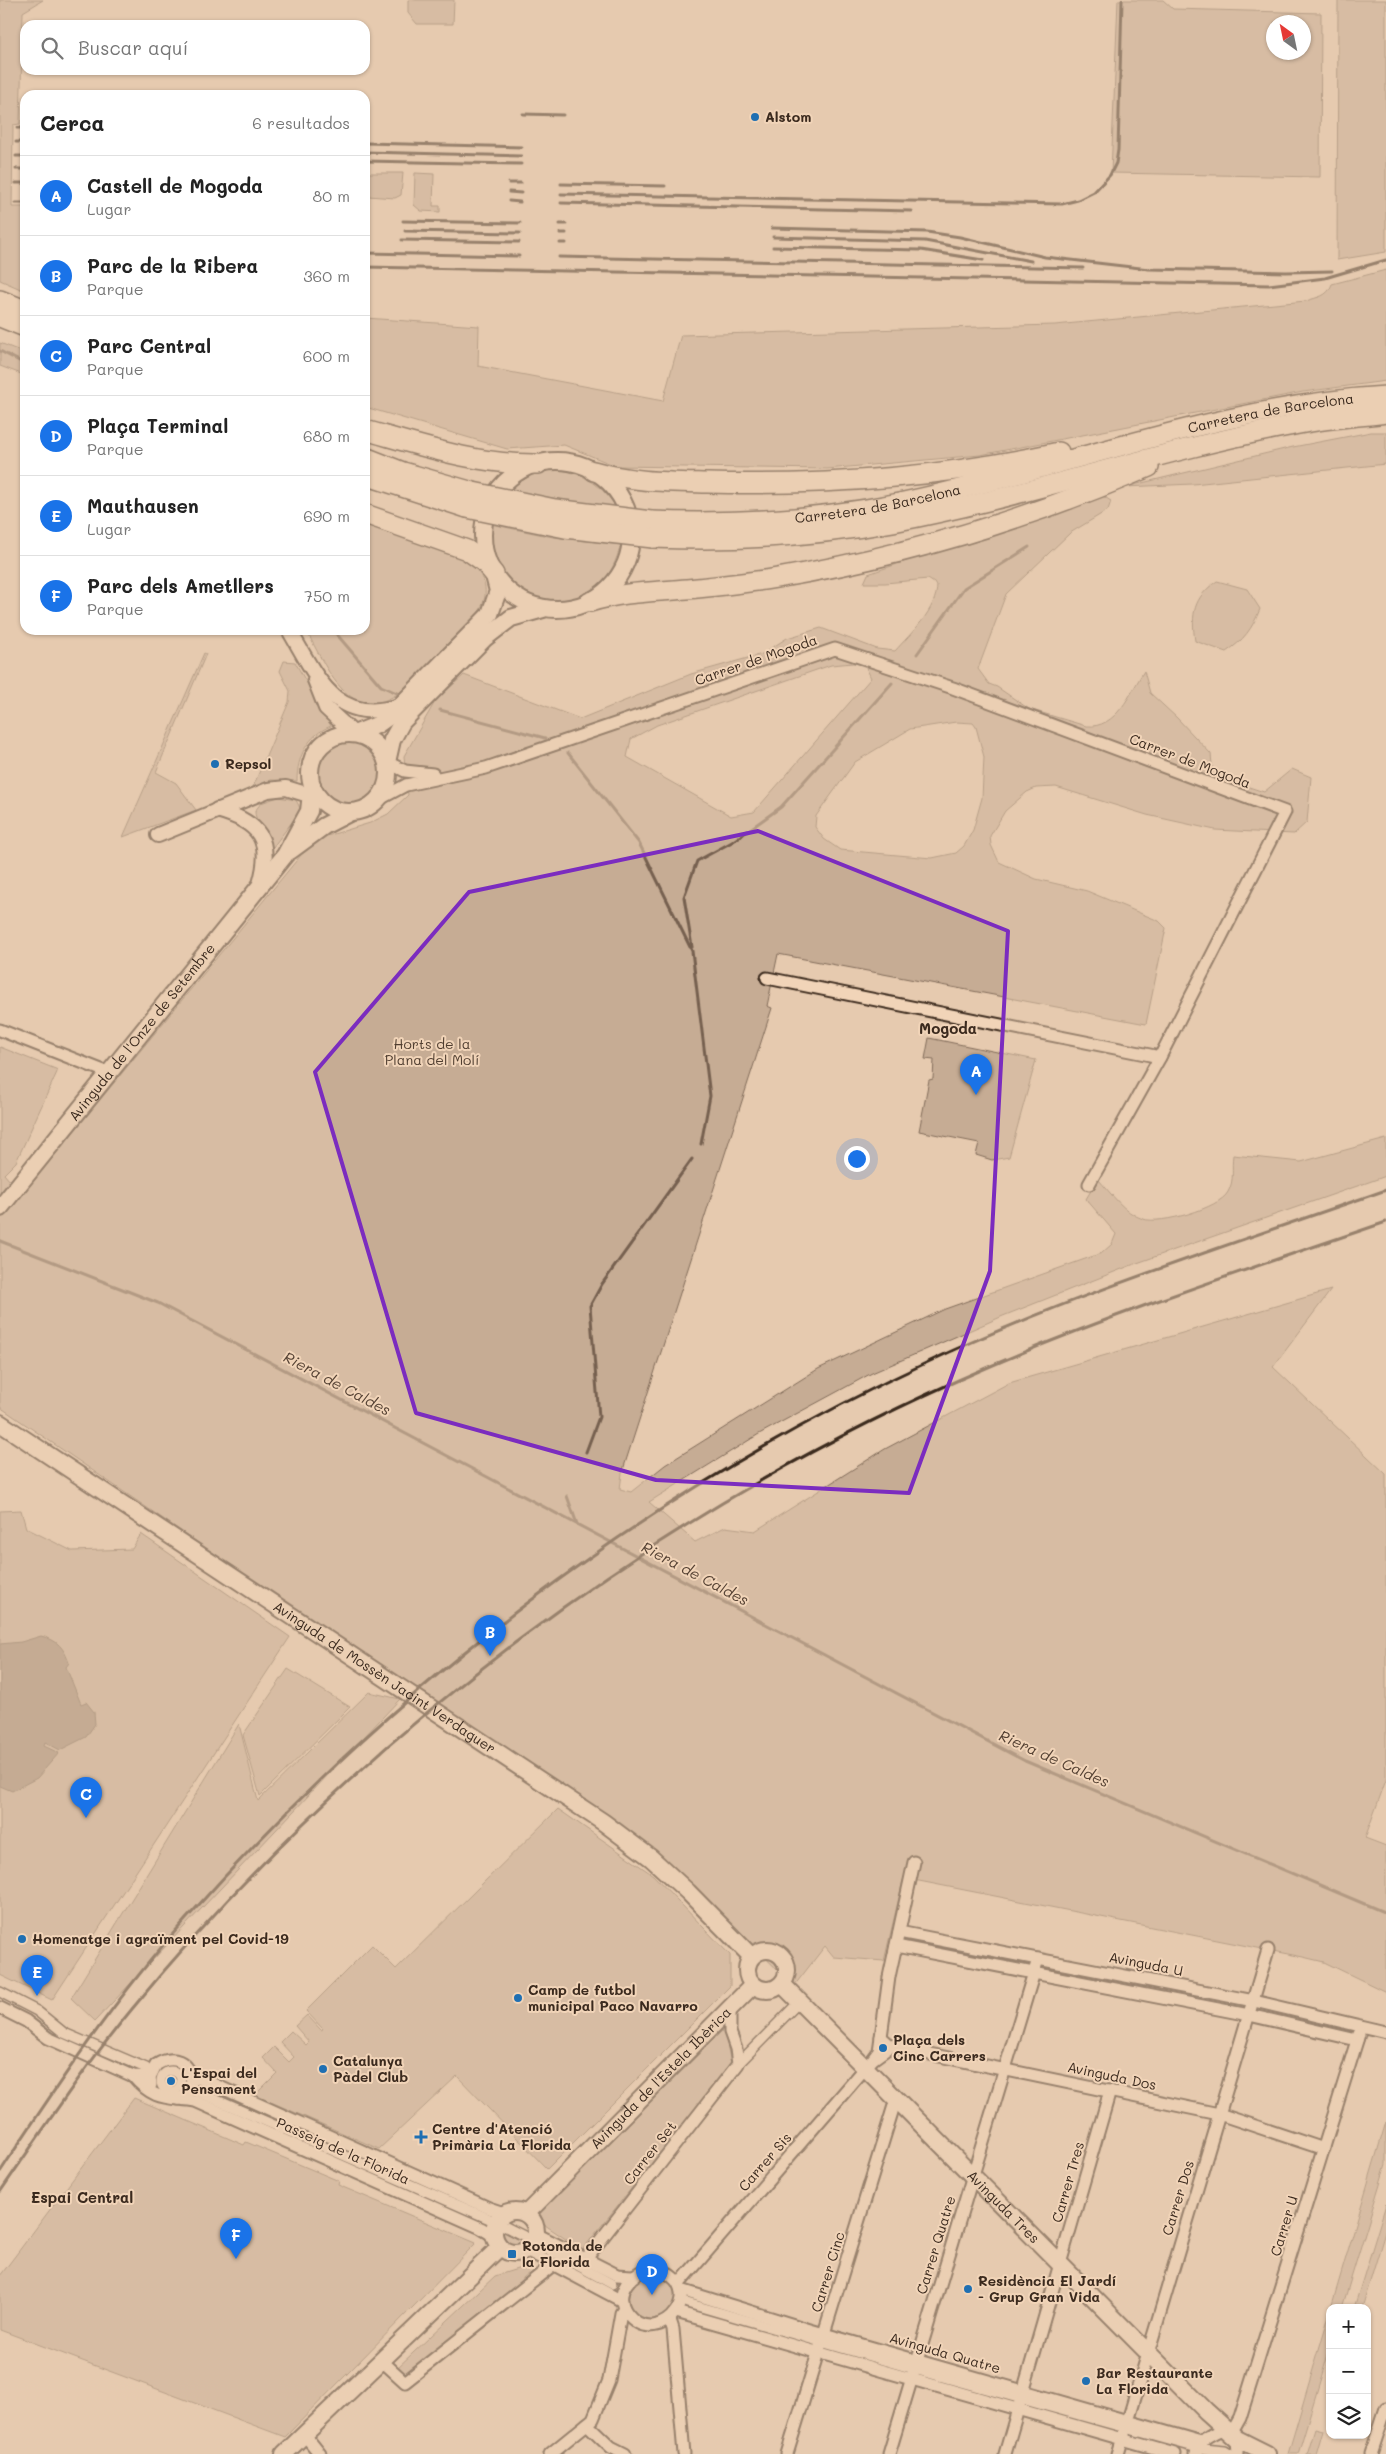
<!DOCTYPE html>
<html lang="es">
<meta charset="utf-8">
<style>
body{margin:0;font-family:Mali,sans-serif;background:#f2f2f2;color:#222}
.controls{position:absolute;right:15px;bottom:15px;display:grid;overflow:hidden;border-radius:10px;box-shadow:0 1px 4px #0004}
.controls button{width:45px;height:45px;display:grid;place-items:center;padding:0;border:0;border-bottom:1px solid #e0e0e0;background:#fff;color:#222;font:25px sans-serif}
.compass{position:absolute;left:1266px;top:15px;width:45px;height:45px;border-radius:50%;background:#fff;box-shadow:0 1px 4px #0004;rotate:327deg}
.you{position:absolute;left:856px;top:1158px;width:18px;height:18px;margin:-12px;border:4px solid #fff;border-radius:50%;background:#1a73e8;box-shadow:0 0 0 8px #1a73e833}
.badge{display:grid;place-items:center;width:32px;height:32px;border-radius:50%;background:#1a73e8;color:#fff;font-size:16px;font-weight:700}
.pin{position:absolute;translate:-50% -41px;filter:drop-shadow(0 1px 2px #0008)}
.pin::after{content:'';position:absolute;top:26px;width:18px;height:15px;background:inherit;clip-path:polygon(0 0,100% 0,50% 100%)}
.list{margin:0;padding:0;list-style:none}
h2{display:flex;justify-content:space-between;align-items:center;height:65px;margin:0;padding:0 20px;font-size:21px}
h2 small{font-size:16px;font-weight:400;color:#767676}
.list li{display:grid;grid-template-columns:32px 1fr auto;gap:15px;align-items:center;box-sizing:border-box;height:80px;padding:0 20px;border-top:1px solid #e0e0e0}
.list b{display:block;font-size:19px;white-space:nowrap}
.list p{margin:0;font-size:16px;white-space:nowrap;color:#767676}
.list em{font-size:16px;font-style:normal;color:#767676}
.icon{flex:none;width:28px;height:28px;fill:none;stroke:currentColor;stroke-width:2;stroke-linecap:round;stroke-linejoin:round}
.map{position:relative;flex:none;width:1386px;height:2454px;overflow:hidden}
.search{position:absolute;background:#fff;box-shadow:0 1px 4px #0004;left:20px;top:20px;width:350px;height:55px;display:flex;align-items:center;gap:12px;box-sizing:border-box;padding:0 18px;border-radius:15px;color:#767676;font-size:19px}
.panel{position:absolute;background:#fff;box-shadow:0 1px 4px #0004;left:20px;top:90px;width:350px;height:545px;border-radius:15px}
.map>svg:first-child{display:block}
.green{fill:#c6ac94;stroke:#806b59;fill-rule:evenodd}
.water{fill:#9d8672;stroke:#766150}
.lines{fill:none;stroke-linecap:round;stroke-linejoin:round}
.stream{stroke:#766150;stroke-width:3}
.pedestrian-casing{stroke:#3b2a1e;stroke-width:12}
.minor-casing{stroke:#3b2a1e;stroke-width:15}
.tertiary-casing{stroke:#3b2a1e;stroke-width:18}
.secondary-casing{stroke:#3b2a1e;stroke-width:20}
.trunk-casing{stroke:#3b2a1e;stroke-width:22}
.pedestrian{stroke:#f1d4b8;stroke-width:9}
.minor{stroke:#f1d4b8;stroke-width:11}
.tertiary{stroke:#f1d4b8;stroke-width:14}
.secondary{stroke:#f1d4b8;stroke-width:16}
.trunk{stroke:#f1d4b8;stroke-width:19}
.rail{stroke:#3b2a1e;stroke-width:3}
.trunk-bridge-casing{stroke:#3b2a1e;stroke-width:22;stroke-linecap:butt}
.trunk-bridge{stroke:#f1d4b8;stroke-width:19}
.marked{fill:none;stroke:#7b2cbf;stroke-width:4;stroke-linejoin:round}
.poi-dot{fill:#1f6fb2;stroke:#f1d4b8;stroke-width:2}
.labels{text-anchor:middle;stroke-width:4;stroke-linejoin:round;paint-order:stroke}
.poi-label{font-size:14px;font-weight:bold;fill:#3b2a1e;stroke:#f1d4b8;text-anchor:start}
.street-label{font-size:14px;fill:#3b2a1e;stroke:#f1d4b8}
.park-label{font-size:14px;fill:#503e30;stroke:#f1d4b8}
.neighbourhood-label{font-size:15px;font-weight:bold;fill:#3b2a1e;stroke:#f1d4b8}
.water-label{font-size:15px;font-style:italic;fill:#544133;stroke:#f1d4b8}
</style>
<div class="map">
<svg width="1386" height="2454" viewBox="0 0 1386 2454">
<rect width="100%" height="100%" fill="#e6caaf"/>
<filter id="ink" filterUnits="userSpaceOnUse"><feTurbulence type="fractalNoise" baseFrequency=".02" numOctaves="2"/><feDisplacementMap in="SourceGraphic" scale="10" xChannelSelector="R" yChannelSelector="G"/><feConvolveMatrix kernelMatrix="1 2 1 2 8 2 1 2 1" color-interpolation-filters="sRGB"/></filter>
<g filter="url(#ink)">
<g class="green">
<polygon points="0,0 43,0 23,12 20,124 13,125 12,207 25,207 25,291 0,280"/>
<polygon points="408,0 454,0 453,24 417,24 408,13"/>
<path d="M1118 0H1163L1173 9 1321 13 1320 177 1111 173ZM1304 22V52H1274V22Z"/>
<polygon points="1338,0 1386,0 1386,252 1337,260"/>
<polygon points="365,173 403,173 401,195 395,198 368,196 365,193"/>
<polygon points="415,173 434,174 433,206 440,206 440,212 421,211 414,205"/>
<path d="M1386 270V381L1303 392 980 455 827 469 616 466 564 445 507 449 365 407V318L479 326 478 366 663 401 681 335 1055 325 1306 301C1317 297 1328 297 1332 284Z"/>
<polygon points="0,343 25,353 25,381 24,375 0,366"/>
<polygon points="1371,432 1386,432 1386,464 1193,484 1125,487 1293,447"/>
<path d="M548 470C579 469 599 482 616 507L597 506 507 490 533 474Z"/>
<path d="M1103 496 1111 501 1108 510 1070 533 1006 594 978 669 989 684 997 687 1029 709 1086 726C1117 729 1130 693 1144 671L1150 693 1177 718 1211 754 1213 775 1264 792 1292 769 1311 777 1307 822 1294 834 1215 830 1147 815 1056 787 1036 788 1027 792 1005 811 990 836 991 845 999 862 1036 879 1087 891 1159 921 1166 928 1146 1024 778 954 767 1006 772 1008 622 1473 620 1489 631 1492 665 1465 818 1369 945 1309 1102 1253 1112 1244 1116 1234 1086 1199 1098 1179C1111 1193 1124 1213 1143 1219 1160 1225 1220 1208 1228 1192 1235 1180 1231 1168 1233 1155L1301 1162 1386 1139V1176L1137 1263 1003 1316 872 1373 759 1434 649 1502 695 1542 725 1527 755 1531 885 1449 1009 1383 1331 1290 1273 1367 1386 1474V1780L1365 1838 1386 1846V1992L1324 1962 1303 1957 919 1881 903 1880 884 1961 834 1957 825 1946 794 1986 675 1869 622 1825 410 1688 0 1407V1047L58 1070 16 1162 4 1174 22 1195 301 855 327 836 370 823 388 814 408 795 404 756 436 700 464 675 580 719 691 674 762 654 787 638 821 628 877 649 895 651C911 633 937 610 937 585L928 579 885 583H864L868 574 1094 497ZM853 663 865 665 871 678 754 812 731 816 627 757 631 739 657 725 831 665ZM956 722 973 723 976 727 984 757 982 798 973 830 964 846 956 853 932 858 840 850 824 839 815 827 816 816 855 762 910 729Z"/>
<path d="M365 522 468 560C485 577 491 590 479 612L402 691C349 729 327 668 306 630H365Z"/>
<path d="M490 524 553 537 621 545C616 560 611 575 599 585 565 613 512 604 494 562 489 550 489 537 490 524Z"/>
<path d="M1217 581 1247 589 1260 609C1252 629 1244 640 1226 652L1195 641C1191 614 1193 598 1217 581Z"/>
<polygon points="204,653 206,654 156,772 176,783 196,810 123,837"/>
<path d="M284 661 295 662 331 726C308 735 297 756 297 781L271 780 253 787 289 702 290 691 280 671Z"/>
<circle cx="349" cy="773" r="39"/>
<path d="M278 797 296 800 301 810 273 847 270 846C266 835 254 819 255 811L261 803Z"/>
<polygon points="929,1038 1036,1060 1009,1157 992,1160 976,1155 979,1143 919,1131 929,1080 933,1079 934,1060 925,1059"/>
<polygon points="21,1510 26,1528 72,1551 132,1549 141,1534 290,1637 52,2000 0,1975 0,1511"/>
<polygon points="288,1669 350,1707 260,1796 243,1735"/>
<polygon points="369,1692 400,1699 95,2021 71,1998 239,1724 258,1801"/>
<polygon points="558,1809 653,1875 730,1955 730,1986 547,2169 457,2076 379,2149 255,2095 277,2073 263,2058 274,2047 289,2062 294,2057 280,2042 291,2031 306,2045 309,2042 295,2026 307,2015 321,2030 323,2029 306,2011 372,1945 396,1969"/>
<polygon points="724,2029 731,2064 582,2250 539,2221 539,2213"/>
<polygon points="134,2098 244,2145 246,2142 339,2181 338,2185 476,2243 285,2437 0,2330 0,2276"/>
<polygon points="1386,2122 1386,2164 1342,2308 1331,2308"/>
<polygon points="1386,2204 1386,2229 1362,2308 1354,2308"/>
<path d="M504 2213 524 2241 514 2245 509 2252 500 2247C493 2229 491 2227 504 2213Z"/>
<polygon points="527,2266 529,2273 523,2278 522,2284 405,2376 397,2368 495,2276"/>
<polygon points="642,2270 672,2276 680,2300 658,2325 632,2319 624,2287"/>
<polygon points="1330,2312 1330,2348 1298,2454 1288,2454"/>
<polygon points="1315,2428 1323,2430 1316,2454 1307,2454"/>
</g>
<path class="water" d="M41 1636C58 1640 64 1648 69 1663L66 1667 81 1704 86 1702 94 1712 95 1724 86 1737 60 1750 45 1742 44 1746 59 1753 37 1778 12 1791 0 1786V1644L21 1642Z"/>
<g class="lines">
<g class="stream">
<polyline points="0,351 25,364"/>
<polyline points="333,630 381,686 397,693"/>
<polyline points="917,654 964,588 1029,547"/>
<polyline points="440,710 545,738"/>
<polyline points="568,753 639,843 692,951 710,1096 701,1144"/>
<polyline points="692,947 684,897 697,861 732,842 781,807 892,683"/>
<polyline points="0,1241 158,1303 1025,1761 1386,1913"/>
<polyline points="586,1452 599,1417 590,1306 602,1284 692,1159"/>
<polyline points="567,1496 577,1524"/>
</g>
<g class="pedestrian-casing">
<g id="pedestrian">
<polyline points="0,1992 37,2011 64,2033 146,2068"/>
<polyline points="738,2064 801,2000"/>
<circle cx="171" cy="2081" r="10"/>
<polyline points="196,2091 492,2220"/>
<polyline points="502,2225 526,2237"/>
<polyline points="538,2244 612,2284"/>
<polyline points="687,2303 914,2369 1194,2447"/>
<polyline points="1204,2449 1225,2451 1230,2454"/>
</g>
</g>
<g class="minor-casing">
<g id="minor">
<polyline points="387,762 405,771 433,774"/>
<polyline points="378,800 406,785 486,768 835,649 953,688 1285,812 1160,1057 1089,1184"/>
<polyline points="767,978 1160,1057"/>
<polyline points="0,1030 109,1073"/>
<polyline points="899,1932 1254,2001 1386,2032"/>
<polyline points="896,1946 1249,2015 1357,2040"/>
<polyline points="0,2008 26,2021 48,2038 133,2076 150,2077"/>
<polyline points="881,2037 889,1977 914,1862"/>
<polyline points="891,2046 1219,2114 1324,2149"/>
<polyline points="191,2074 489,2208 504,2213"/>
<path d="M133 2076C154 2101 166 2097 195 2101L481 2228 494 2236"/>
<path d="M151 2085 150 2077 156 2065C173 2054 189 2061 192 2081L186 2095 178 2099"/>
<polyline points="536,2234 617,2275 632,2276"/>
<polyline points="526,2250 622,2301"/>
<polyline points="585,2260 738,2064 736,2049 730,2032 730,2008"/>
<path d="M652 2268C716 2282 659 2355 627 2313 612 2293 632 2271 652 2268Z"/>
<polyline points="679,2284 873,2059 891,2046 881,2037 879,2051 873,2059"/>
<polyline points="681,2290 810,2330 1201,2442"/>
<polyline points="676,2312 1175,2454"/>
<polyline points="670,2320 673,2329 684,2454"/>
<polyline points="381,2360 405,2382 554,2264"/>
<polyline points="587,2424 611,2447 625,2454"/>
<polyline points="304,2434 320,2454"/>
<polyline points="1231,2434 1240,2418 1359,2034"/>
<polyline points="1237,2439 1238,2454"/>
<polyline points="550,2454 593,2419 609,2380 621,2313 624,2309"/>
<polyline points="787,2454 896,2099"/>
<polyline points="889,2454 1038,1959"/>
<polyline points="1005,2454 1110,2091"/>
<polyline points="1118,2454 1268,1950"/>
<path d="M1196 2454C1199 2439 1212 2434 1225 2428"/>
<polyline points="1371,2454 1386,2408"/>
</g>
</g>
<g class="tertiary-casing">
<g id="tertiary">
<path d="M289 630C317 677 335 726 399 706"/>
<polyline points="315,680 326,708 354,734"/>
<path d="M217 810C260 822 273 840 260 884"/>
<polyline points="158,835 268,790 286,788 312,796"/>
</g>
</g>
<g class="secondary-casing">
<g id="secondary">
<circle cx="557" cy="535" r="74"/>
<polyline points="354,734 377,725 391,715 490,614 498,591 494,576"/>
<circle cx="349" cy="773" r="39"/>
<polyline points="387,762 392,740 402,722 485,638 511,618 543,609"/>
<polyline points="290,851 324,826 351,812"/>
<path id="s1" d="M0 1208 285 855 309 811 312 785"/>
<path id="s2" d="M0 1423 603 1822 651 1858 688 1892 751 1956"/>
<circle cx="767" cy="1970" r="20"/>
<path id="s3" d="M782 1984 1206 2411 1237 2439 1267 2454"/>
<circle cx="515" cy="2232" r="21"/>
<path id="s4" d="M527 2213 753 1985"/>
<polyline points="284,2454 500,2247"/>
</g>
</g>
<g class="trunk-casing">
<g id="trunk">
<polyline points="0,300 25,310"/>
<polyline points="0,317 25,327"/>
<path d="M365 430C422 446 478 465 538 464"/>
<polyline points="365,457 403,472 473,492"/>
<path d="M594 471C631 482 669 482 707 483 825 486 944 477 1059 452"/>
<polyline points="365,475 467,508"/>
<polyline points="365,514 467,550 484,562 494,574"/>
<path id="s5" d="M651 521C734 524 817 520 899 503 1060 470 1221 405 1386 396"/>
<path d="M653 538C733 541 813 537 893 522 1026 497 1155 451 1289 426 1321 419 1354 417 1386 413"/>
<path d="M590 602C621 592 654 592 687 589 717 586 747 583 777 578 906 556 1029 519 1149 467"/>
</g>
</g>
<use href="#pedestrian" class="pedestrian"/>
<use href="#minor" class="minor"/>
<use href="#tertiary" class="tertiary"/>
<use href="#secondary" class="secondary"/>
<use href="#trunk" class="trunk"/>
<g class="rail">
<polyline points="523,114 563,115"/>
<polyline points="17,128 25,128"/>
<polyline points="16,142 25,142"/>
<polyline points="365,143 522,147"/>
<polyline points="365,152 521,156"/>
<polyline points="16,156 25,156"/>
<polyline points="365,161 521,164"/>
<polyline points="16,169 25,169"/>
<polyline points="16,183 25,183"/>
<polyline points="509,183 521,183"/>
<polyline points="561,184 665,186"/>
<polyline points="509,192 521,193"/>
<polyline points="561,194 1062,204 1078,200 1094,192 1110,175 1116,163 1118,150 1122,0"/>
<polyline points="509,201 520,202"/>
<polyline points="15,203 25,203"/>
<polyline points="561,203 912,211"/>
<polyline points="403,221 520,223"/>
<polyline points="560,224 566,224"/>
<polyline points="772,228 927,232 960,237 1045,257 1149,269 1286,272 1332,271"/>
<polyline points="405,231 520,233"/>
<polyline points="560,233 566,233"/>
<polyline points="773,237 925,241 1031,261"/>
<polyline points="402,240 519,242"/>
<polyline points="560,243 566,243"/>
<polyline points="773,247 921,250 983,260"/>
<polyline points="365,253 519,256"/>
<polyline points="559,257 1083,268"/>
<polyline points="365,267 1269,285 1325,278 1386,260"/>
<path d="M0 2172C57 2085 116 1997 186 1919 393 1686 645 1493 928 1362 1076 1293 1232 1244 1386 1190"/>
<path d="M0 2192C43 2130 84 2067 132 2009 357 1735 660 1508 986 1368 1116 1312 1252 1268 1386 1222"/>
</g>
<g class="trunk-bridge-casing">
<g id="trunk-bridge">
<polyline points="473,492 555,509 651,521"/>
<polyline points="467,508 565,528 653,538"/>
</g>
</g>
<use href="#trunk-bridge" class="trunk-bridge"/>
</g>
</g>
<path d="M0 0H1386V2454H0ZM758 831 1008 931 990 1271 909 1493 656 1480 416 1413 315 1072 469 892Z" fill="#e6caaf" fill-opacity=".55" fill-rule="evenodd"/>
<path class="marked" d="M758 831 1008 931 990 1271 909 1493 656 1480 416 1413 315 1072 469 892Z"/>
<g class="poi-dot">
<circle cx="755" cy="117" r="5"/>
<circle cx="215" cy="764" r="5"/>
<circle cx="22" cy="1939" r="5"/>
<circle cx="518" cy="1998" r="5"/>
<circle cx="883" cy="2048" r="5"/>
<circle cx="323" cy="2069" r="5"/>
<circle cx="171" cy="2081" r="5"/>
<path d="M418.5 2129.5h5v5h5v5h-5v5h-5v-5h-5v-5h5z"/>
<rect x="507" y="2249" width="10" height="10" rx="2.5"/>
<circle cx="968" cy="2289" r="5"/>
<circle cx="1086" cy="2381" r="5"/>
</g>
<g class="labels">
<g class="poi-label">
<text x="765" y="122">Alstom</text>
<text x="225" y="769">Repsol</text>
<text x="32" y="1944">Homenatge i agraïment pel Covid-19</text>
<text x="528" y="1995">Camp de futbol<tspan x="528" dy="16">municipal Paco Navarro</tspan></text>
<text x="893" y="2045">Plaça dels<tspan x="893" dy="16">Cinc Carrers</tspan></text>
<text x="333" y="2066">Catalunya<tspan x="333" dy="16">Pàdel Club</tspan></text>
<text x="181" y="2078">L'Espai del<tspan x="181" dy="16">Pensament</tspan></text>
<text x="432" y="2134">Centre d'Atenció<tspan x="432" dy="16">Primària La Florida</tspan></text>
<text x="522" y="2251">Rotonda de<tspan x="522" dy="16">la Florida</tspan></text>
<text x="978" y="2286">Residència El Jardí<tspan x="978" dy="16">- Grup Gran Vida</tspan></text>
<text x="1096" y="2378">Bar Restaurante<tspan x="1096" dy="16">La Florida</tspan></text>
</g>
<g class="street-label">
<text dy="5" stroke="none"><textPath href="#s5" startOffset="632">Carretera de Barcelona</textPath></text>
<text dy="5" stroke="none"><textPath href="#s5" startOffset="228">Carretera de Barcelona</textPath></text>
<text transform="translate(756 660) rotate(-19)" y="5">Carrer de Mogoda</text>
<text transform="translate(1190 761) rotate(21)" y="5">Carrer de Mogoda</text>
<text dy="5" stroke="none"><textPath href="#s1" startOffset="226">Avinguda de l'Onze de Setembre</textPath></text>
<text dy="5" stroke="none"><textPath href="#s2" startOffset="461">Avinguda de Mossèn Jacint Verdaguer</textPath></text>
<text transform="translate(1146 1964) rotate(11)" y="5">Avinguda U</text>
<text transform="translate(1112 2076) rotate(12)" y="5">Avinguda Dos</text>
<text dy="5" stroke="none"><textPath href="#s4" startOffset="190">Avinguda de l'Estela Ibèrica</textPath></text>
<text transform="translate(343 2151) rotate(24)" y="5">Passeig de la Florida</text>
<text transform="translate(650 2153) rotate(-52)" y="5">Carrer Set</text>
<text transform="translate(765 2162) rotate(-49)" y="5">Carrer Sis</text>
<text transform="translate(1068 2182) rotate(-74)" y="5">Carrer Tres</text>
<text transform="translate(1178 2198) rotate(-73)" y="5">Carrer Dos</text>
<text dy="5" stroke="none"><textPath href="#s3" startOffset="314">Avinguda Tres</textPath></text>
<text transform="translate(1284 2226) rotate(-73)" y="5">Carrer U</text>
<text transform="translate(936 2245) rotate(-73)" y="5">Carrer Quatre</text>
<text transform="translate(828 2272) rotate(-73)" y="5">Carrer Cinc</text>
<text transform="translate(945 2353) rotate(16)" y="5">Avinguda Quatre</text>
</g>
<g class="park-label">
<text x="432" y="1049">Horts de la<tspan x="432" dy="16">Plana del Molí</tspan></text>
</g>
<g class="neighbourhood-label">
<text x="948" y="1034">Mogoda</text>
<text x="82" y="2203">Espai Central</text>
</g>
<g class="water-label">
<text transform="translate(337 1384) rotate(28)" y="5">Riera de Caldes</text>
<text transform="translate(695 1574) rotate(28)" y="5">Riera de Caldes</text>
<text transform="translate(1054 1759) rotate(24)" y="5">Riera de Caldes</text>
</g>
</g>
</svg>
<div class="controls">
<button>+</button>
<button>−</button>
<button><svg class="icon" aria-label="layers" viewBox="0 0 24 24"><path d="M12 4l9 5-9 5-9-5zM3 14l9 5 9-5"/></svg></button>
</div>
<svg class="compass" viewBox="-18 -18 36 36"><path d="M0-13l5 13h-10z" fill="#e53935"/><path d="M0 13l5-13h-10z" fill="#767676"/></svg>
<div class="you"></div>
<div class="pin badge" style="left:976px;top:1095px">A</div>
<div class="pin badge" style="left:490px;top:1656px">B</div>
<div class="pin badge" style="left:86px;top:1818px">C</div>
<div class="pin badge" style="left:652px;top:2295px">D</div>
<div class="pin badge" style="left:37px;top:1996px">E</div>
<div class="pin badge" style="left:236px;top:2259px">F</div>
<div class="search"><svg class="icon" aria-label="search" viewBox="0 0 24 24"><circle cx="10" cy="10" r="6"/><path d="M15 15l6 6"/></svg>Buscar aquí</div>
<section class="panel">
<h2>Cerca<small>6 resultados</small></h2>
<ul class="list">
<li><span class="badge">A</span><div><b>Castell de Mogoda</b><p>Lugar</p></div><em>80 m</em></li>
<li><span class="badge">B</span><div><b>Parc de la Ribera</b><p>Parque</p></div><em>360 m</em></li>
<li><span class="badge">C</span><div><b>Parc Central</b><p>Parque</p></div><em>600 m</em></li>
<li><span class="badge">D</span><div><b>Plaça Terminal</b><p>Parque</p></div><em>680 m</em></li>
<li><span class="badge">E</span><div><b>Mauthausen</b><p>Lugar</p></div><em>690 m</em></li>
<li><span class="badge">F</span><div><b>Parc dels Ametllers</b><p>Parque</p></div><em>750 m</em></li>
</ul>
</section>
</div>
